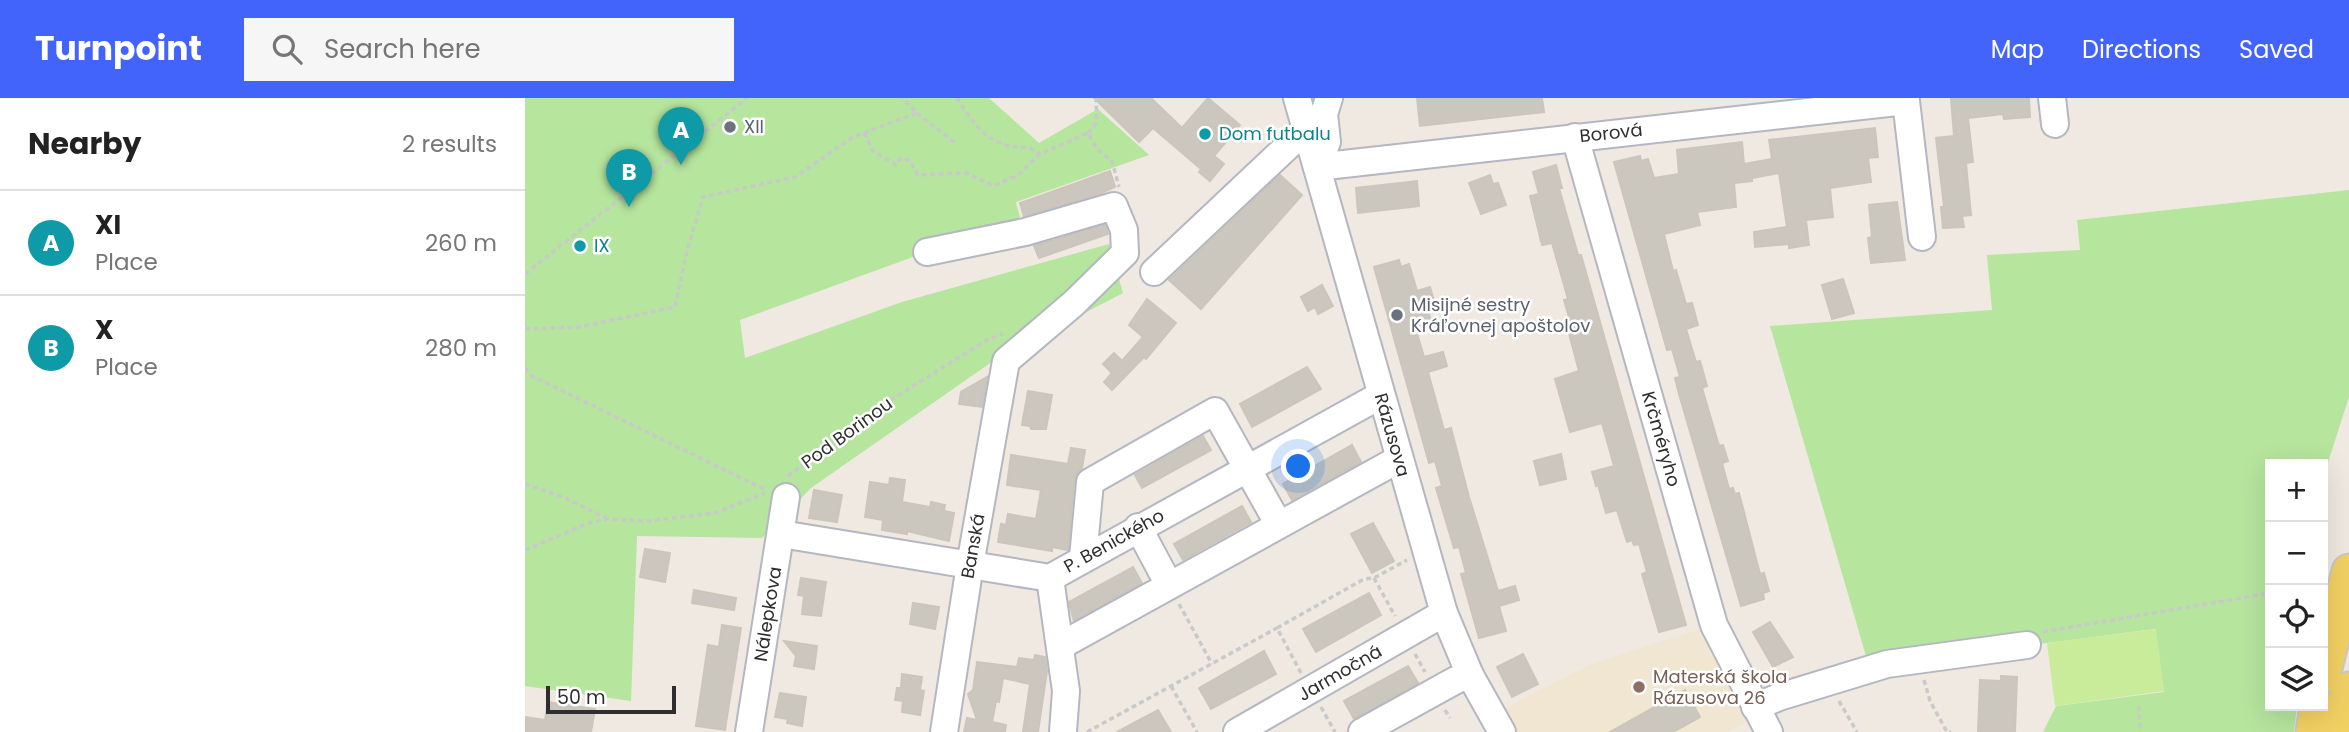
<!DOCTYPE html>
<meta charset="utf-8">
<style>
body{margin:0;font-family:Poppins,sans-serif;background:#f6f6f6;color:#222}
.controls{position:absolute;right:21px;bottom:21px;display:grid;overflow:hidden;border-radius:0px;box-shadow:0 7px 28px #0002}
.controls button{width:63px;height:63px;display:grid;place-items:center;padding:0;border:0;border-bottom:2px solid #e0e0e0;background:#fff;color:#222;font:35px sans-serif}
.scale{position:absolute;left:21px;bottom:18px;width:130px;box-sizing:border-box;padding-left:7px;border:4px solid #2e2e2e;border-top:0;font-size:19px;line-height:24px;white-space:nowrap;color:#2e2e2e;-webkit-text-stroke:5px #fff;paint-order:stroke}
.you{position:absolute;left:774px;top:369px;width:24px;height:24px;margin:-18px;border:5px solid #fff;border-radius:50%;background:#1a73e8;box-shadow:0 0 0 10px #1a73e833}
.badge{display:grid;place-items:center;width:46px;height:46px;border-radius:50%;background:#4264fb;color:#fff;font-size:23px;font-weight:700}
.pin{position:absolute;translate:-50% -58px;filter:drop-shadow(0 2px 4px #0008)}
.pin::after{content:'';position:absolute;top:37px;width:24px;height:21px;background:inherit;clip-path:polygon(0 0,100% 0,50% 100%)}
.list{margin:0;padding:0;list-style:none}
h2{display:flex;justify-content:space-between;align-items:center;height:91px;margin:0;padding:0 28px;font-size:30px}
h2 small{font-size:23px;font-weight:400;color:#767676}
.list li{display:grid;grid-template-columns:46px 1fr auto;gap:21px;align-items:center;box-sizing:border-box;height:105px;padding:0 28px;border-top:2px solid #e0e0e0}
.list b{display:block;font-size:26px;white-space:nowrap}
.list p{margin:0;font-size:23px;white-space:nowrap;color:#767676}
.list em{font-size:23px;font-style:normal;color:#767676}
.icon{flex:none;width:38px;height:38px;fill:none;stroke:currentColor;stroke-width:2;stroke-linecap:round;stroke-linejoin:round}
.map{position:relative;flex:none;width:1824px;height:634px;overflow:hidden}
header{display:flex;align-items:center;gap:42px;box-sizing:border-box;height:98px;padding:0 35px;background:#4264fb;color:#fff}
header strong{font-size:33px}
nav{display:flex;gap:38px;margin-inline-start:auto;font-size:24px}
.search{width:490px;height:63px;background:#f6f6f6;display:flex;align-items:center;gap:18px;box-sizing:border-box;padding:0 24px;border-radius:0px;color:#767676;font-size:26px}
main{display:flex}
aside{flex:1;background:#fff}
.map>svg:first-child{display:block}
.education{fill:#f0e6d1}
.green{fill:#b6e59e}
.pitch{fill:#c9ec9a}
.building{fill:#cbc7bf;stroke:#cbc5ba;stroke-width:2}
.lines{fill:none;stroke-linecap:round;stroke-linejoin:round}
.minor-casing{stroke:#b4b7c1;stroke-width:30}
.major-casing{stroke:#c9c9c9;stroke-width:37}
.path{stroke:#c9c9c9;stroke-width:3.5;stroke-dasharray:5 3.5;stroke-linecap:butt}
.minor{stroke:#fff;stroke-width:26}
.major{stroke:#f2d163;stroke-width:33}
.worship-dot{fill:#6b7280;stroke:#fff;stroke-width:2.5}
.culture-dot{fill:#0f9aa8;stroke:#fff;stroke-width:2.5}
.education-dot{fill:#8d6e63;stroke:#fff;stroke-width:2.5}
.labels{text-anchor:middle;stroke-width:5;stroke-linejoin:round;paint-order:stroke}
.worship-label{font-size:18px;fill:#5b616d;stroke:#fff;text-anchor:start}
.street-label{font-size:18px;fill:#2e2e2e;stroke:#fff}
.culture-label{font-size:18px;fill:#0d838f;stroke:#fff;text-anchor:start}
.education-label{font-size:18px;fill:#785e54;stroke:#fff;text-anchor:start}
</style>
<header>
<strong>Turnpoint</strong>
<div class="search"><svg class="icon" aria-label="search" viewBox="0 0 24 24"><circle cx="10" cy="10" r="6"/><path d="M15 15l6 6"/></svg>Search here</div>
<nav><a>Map</a><a>Directions</a><a>Saved</a></nav>
</header>
<main>
<aside>
<h2>Nearby<small>2 results</small></h2>
<ul class="list">
<li><span class="badge" style="background:#0f9aa8">A</span><div><b>XI</b><p>Place</p></div><em>260 m</em></li>
<li><span class="badge" style="background:#0f9aa8">B</span><div><b>X</b><p>Place</p></div><em>280 m</em></li>
</ul>
</aside>
<div class="map">
<svg width="1824" height="634" viewBox="0 0 1824 634">
<rect width="100%" height="100%" fill="#efe9e1"/>
<polygon class="education" points="1175,531 1225,622 1203,634 990,634 976,612 1067,566"/>
<g class="green">
<polygon points="0,0 464,0 514,45 573,11 624,57 491,104 495,120 215,222 220,260 377,204 584,146 598,195 471,261 286,390 237,440 112,438 106,603 0,588"/>
<polygon points="1824,92 1824,299 1798,380 1798,366 1745,366 1745,608 1772,608 1769,634 1518,634 1531,608 1639,594 1630,531 1522,545 1341,558 1245,228 1467,212 1462,157 1555,152 1552,122"/>
</g>
<polygon class="pitch" points="1631,531 1639,593 1530,608 1522,545"/>
<g class="building">
<polygon points="569,0 626,0 657,30 683,0 715,27 689,58 699,66 685,83 674,74 676,71 628,30 614,44"/>
<polygon points="892,0 1017,0 1019,14 895,28"/>
<polygon points="1426,0 1504,0 1505,19 1479,21 1478,16 1443,20 1448,64 1441,65 1446,117 1437,118 1439,129 1418,130 1416,109 1419,109 1411,40 1429,38"/>
<polygon points="1350,30 1353,59 1343,60 1346,84 1305,90 1308,119 1281,122 1284,147 1264,150 1264,146 1230,149 1229,134 1262,129 1254,75 1227,80 1227,83 1209,85 1211,109 1172,114 1175,127 1139,136 1148,173 1151,172 1161,206 1167,205 1173,227 1161,231 1171,264 1175,263 1182,288 1177,290 1194,348 1198,347 1203,363 1197,365 1204,391 1208,390 1210,396 1214,395 1235,476 1239,475 1244,493 1238,495 1239,501 1216,508 1154,296 1150,280 1155,279 1147,251 1142,252 1089,64 1115,58 1116,63 1123,61 1129,80 1154,76 1152,52 1217,44 1219,66 1247,61 1244,42"/>
<polygon points="1031,67 1037,90 1034,90 1053,157 1056,157 1161,527 1134,534 1117,476 1122,474 1114,446 1109,447 1107,442 1102,444 1092,412 1081,415 1073,387 1071,388 1067,374 1089,368 1077,325 1045,334 1030,281 1054,273 1042,228 1046,226 1039,202 1043,201 1027,145 1017,147 1005,98 1014,96 1008,74"/>
<polygon points="585,73 590,89 574,96 499,118 495,105"/>
<polygon points="755,77 777,97 676,211 644,182"/>
<polygon points="965,77 968,86 973,85 981,107 956,116 944,85"/>
<polygon points="892,83 894,108 833,115 831,90"/>
<polygon points="1372,104 1380,162 1346,165 1343,140 1347,139 1344,107"/>
<polygon points="580,127 583,136 514,160 509,148"/>
<polygon points="874,162 876,169 884,166 892,193 905,189 910,206 902,207 907,228 891,232 899,259 918,254 922,268 903,274 919,332 926,330 944,399 973,493 990,488 994,502 974,508 981,533 954,540 936,476 941,475 934,449 929,450 911,390 917,388 910,363 904,365 849,169"/>
<polygon points="1318,181 1329,215 1307,221 1297,187"/>
<polygon points="797,187 808,208 793,216 790,209 783,213 776,199"/>
<polygon points="622,201 651,225 621,261 619,259 587,292 579,284 587,275 578,266 589,255 597,263 618,239 604,227"/>
<polygon points="782,269 796,291 727,329 715,306"/>
<polygon points="462,279 457,309 434,306 436,294"/>
<polygon points="503,293 527,297 521,331 506,331 505,328 497,327"/>
<polygon points="678,338 686,352 617,390 610,377"/>
<polygon points="827,347 836,364 767,402 758,386"/>
<polygon points="546,350 560,352 557,370 552,375 549,383 543,452 527,449 527,453 473,444 476,426 481,427 483,416 511,421 516,392 482,387 486,357 543,366"/>
<polygon points="1036,356 1041,381 1015,387 1009,363"/>
<polygon points="365,380 380,382 377,404 405,409 406,404 420,407 419,413 429,415 424,443 382,433 382,436 357,432 358,422 340,419 345,384 364,387"/>
<polygon points="289,392 317,397 312,424 284,420"/>
<polygon points="717,408 726,424 658,462 649,446"/>
<polygon points="848,425 869,463 847,475 826,436"/>
<polygon points="120,451 145,455 140,484 115,479"/>
<polygon points="608,469 617,485 549,523 544,504"/>
<polygon points="276,480 301,484 296,518 277,516 279,498 273,497"/>
<polygon points="169,492 211,500 209,512 167,505"/>
<polygon points="844,495 856,517 791,554 778,531"/>
<polygon points="388,505 414,509 410,531 385,526"/>
<polygon points="1245,524 1268,559 1248,569 1228,534"/>
<polygon points="197,527 216,530 200,632 171,628 183,547 194,549"/>
<polygon points="259,543 292,548 289,571 269,568 271,558"/>
<polygon points="739,553 751,576 686,611 674,590"/>
<polygon points="998,556 1013,586 987,599 972,569"/>
<polygon points="510,557 520,559 522,573 513,634 498,634 505,586 478,580 474,604 471,603 467,624 481,627 480,634 439,634 442,620 452,622 443,596 448,592 452,564 492,569 494,560 509,562"/>
<polygon points="883,568 893,585 829,621 819,603"/>
<polygon points="377,576 397,579 395,592 399,593 395,617 377,614 378,603 370,602 372,590 376,590"/>
<polygon points="1476,578 1492,579 1490,634 1453,634 1455,582 1476,583"/>
<polygon points="1160,592 1175,619 1148,634 1085,634"/>
<polygon points="255,595 281,599 277,628 262,625 263,621 250,619"/>
<polygon points="23,604 70,611 66,634 0,634 0,619 20,622"/>
<polygon points="633,612 646,634 592,634"/>
</g>
<g class="lines">
<g class="minor-casing">
<g id="minor">
<polyline points="772,0 919,515 945,577 977,634"/>
<polyline points="804,0 799,16 802,44 792,69 1381,3 1397,139"/>
<polyline points="1527,0 1530,26"/>
<polyline points="1050,39 1189,527 1244,634"/>
<polyline points="402,154 500,134 589,108 599,132 600,155 549,205 481,263 445,467 419,634"/>
<polyline points="629,174 782,30"/>
<polyline points="613,429 644,487"/>
<polyline points="256,436 525,480 856,297"/>
<polyline points="558,460 565,384 690,313 754,427"/>
<polyline points="525,480 541,593 538,634"/>
<polyline points="535,548 874,361"/>
<polyline points="1230,609 1254,599 1362,566 1502,547"/>
<polyline points="224,634 261,399"/>
<polyline points="712,634 919,515"/>
<polyline points="837,634 931,582 945,577"/>
</g>
</g>
<g class="major-casing">
<g id="major">
<polyline points="1798,578 1824,473"/>
<polyline points="1788,634 1792,608"/>
<polyline points="1814,634 1824,591"/>
</g>
</g>
<g class="path">
<path d="M432 0C445 20 458 42 484 48 499 51 500 46 515 56"/>
<polyline points="392,15 430,45"/>
<polyline points="339,35 348,53 371,67 376,60 385,63 393,77 442,75 468,88 493,77 515,56 563,35 572,51 587,63 594,89"/>
<polyline points="563,35 572,24 571,0"/>
<polyline points="0,176 222,0"/>
<polyline points="0,231 55,229 150,209 163,149 178,99 270,79 328,39 392,15 377,0"/>
<polyline points="0,270 7,278 241,392"/>
<polyline points="263,378 364,303 462,242 478,236"/>
<polyline points="0,386 38,399 81,420"/>
<polyline points="0,452 64,425 82,421 122,423 190,415 240,395"/>
<polyline points="849,480 870,518"/>
<polyline points="654,506 687,566"/>
<polyline points="1518,534 1745,495"/>
<polyline points="890,556 900,574"/>
<polyline points="776,575 752,530 839,481 849,480 882,462"/>
<polyline points="1399,582 1405,603 1422,634 1426,634"/>
<polyline points="646,588 672,634"/>
<polyline points="1314,603 1332,634"/>
<polyline points="1614,608 1615,634"/>
<polyline points="796,609 810,634"/>
<polyline points="920,612 925,620"/>
<polyline points="562,634 752,530"/>
</g>
<use href="#minor" class="minor"/>
<use href="#major" class="major"/>
</g>
<g class="worship-dot">
<circle cx="205" cy="29" r="7"/>
<circle cx="872" cy="217" r="7"/>
</g>
<g class="culture-dot">
<circle cx="680" cy="36" r="7"/>
<circle cx="55" cy="148" r="7"/>
</g>
<circle class="education-dot" cx="1114" cy="589" r="7"/>
<g class="labels">
<g class="worship-label">
<text x="219" y="35">XII</text>
<text x="886" y="213">Misijné sestry<tspan x="886" dy="21">Kráľovnej apoštolov</tspan></text>
</g>
<g class="street-label">
<text transform="translate(1086 35) rotate(-6)" y="6">Borová</text>
<text transform="translate(322 335) rotate(-36)" y="6">Pod Borinou</text>
<text transform="translate(867 337) rotate(74)" y="6">Rázusova</text>
<text transform="translate(1136 341) rotate(74)" y="6">Krčméryho</text>
<text transform="translate(589 443) rotate(-29)" y="6">P. Benického</text>
<text transform="translate(448 448) rotate(-80)" y="6">Banská</text>
<text transform="translate(243 516) rotate(-81)" y="6">Nálepkova</text>
<text transform="translate(815 575) rotate(-30)" y="6">Jarmočná</text>
</g>
<g class="culture-label">
<text x="694" y="42">Dom futbalu</text>
<text x="69" y="154">IX</text>
</g>
<g class="education-label">
<text x="1128" y="585">Materská škola<tspan x="1128" dy="21">Rázusova 26</tspan></text>
</g>
</g>
</svg>
<div class="controls">
<button>+</button>
<button>−</button>
<button><svg class="icon" aria-label="locate" viewBox="0 0 24 24"><circle cx="12" cy="12" r="6"/><path d="M12 2v4M12 18v4M2 12h4M18 12h4"/></svg></button>
<button><svg class="icon" aria-label="layers" viewBox="0 0 24 24"><path d="M12 4l9 5-9 5-9-5zM3 14l9 5 9-5"/></svg></button>
</div>
<div class="scale">50 m</div>
<div class="you"></div>
<div class="pin badge" style="left:156px;top:67px;background:#0f9aa8">A</div>
<div class="pin badge" style="left:104px;top:109px;background:#0f9aa8">B</div>
</div>
</main>
